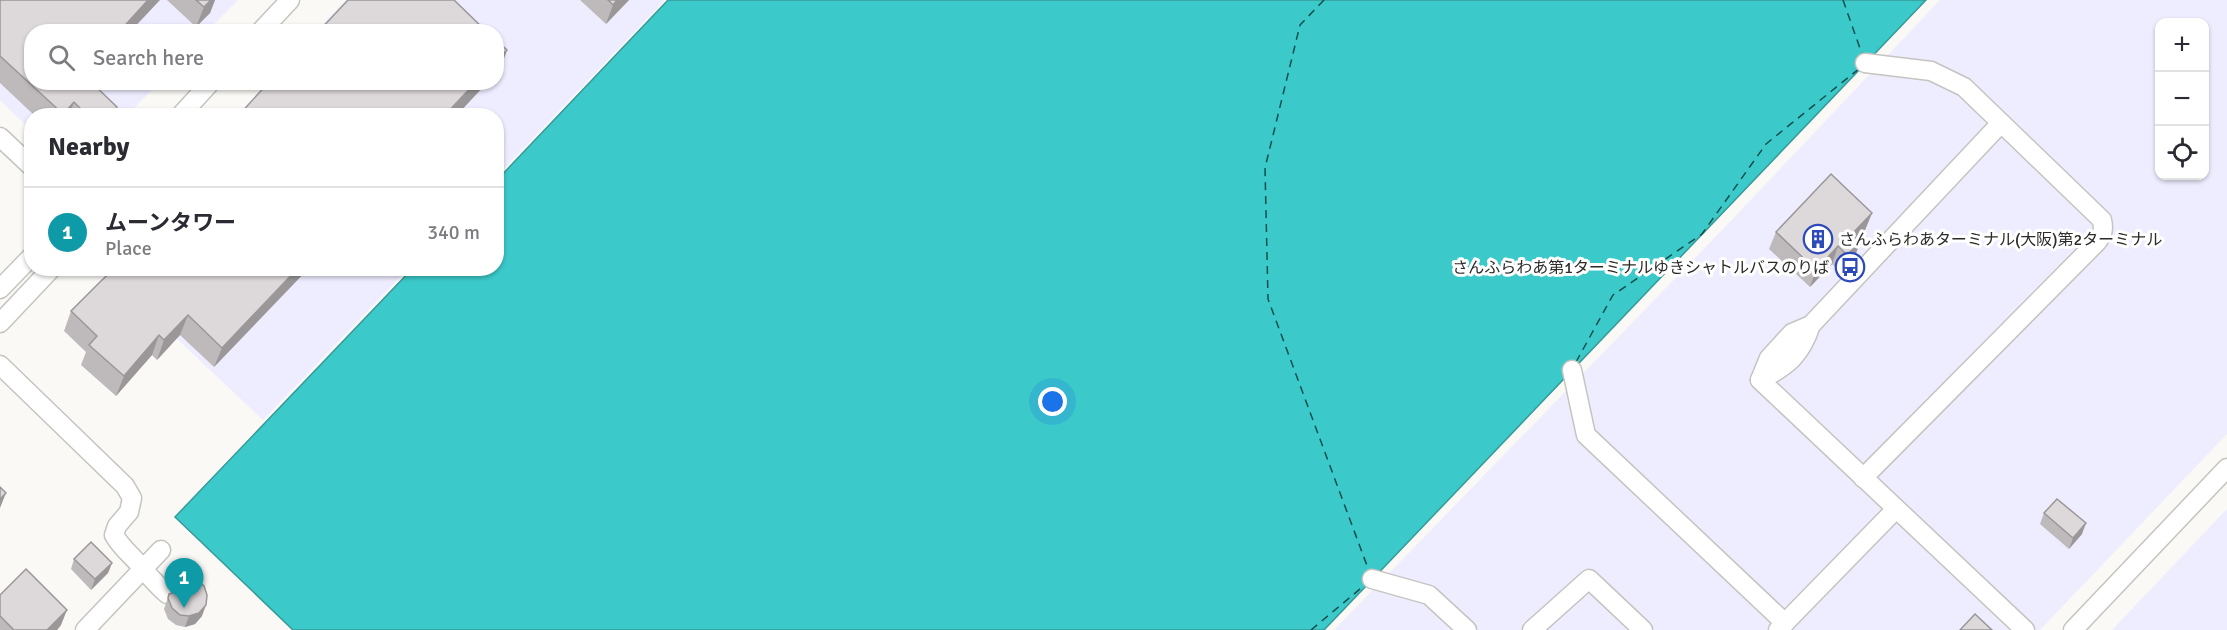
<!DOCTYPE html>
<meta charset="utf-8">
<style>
body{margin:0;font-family:Signika,"Noto Sans JP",sans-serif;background:#f2f2f3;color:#2b2b33}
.controls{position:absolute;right:18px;top:18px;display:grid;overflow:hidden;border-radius:12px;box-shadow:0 2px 4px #0004}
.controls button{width:54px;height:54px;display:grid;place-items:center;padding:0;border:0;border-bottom:2px solid #e1e1e2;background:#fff;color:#2b2b33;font:30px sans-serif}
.you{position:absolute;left:1053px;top:402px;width:21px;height:21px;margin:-15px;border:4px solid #fff;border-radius:50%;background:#1a73e8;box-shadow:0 0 0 9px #1a73e833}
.badge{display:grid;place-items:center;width:39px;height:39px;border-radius:50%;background:#ea580c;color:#fff;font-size:20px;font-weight:700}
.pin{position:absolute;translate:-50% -50px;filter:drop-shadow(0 2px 3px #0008)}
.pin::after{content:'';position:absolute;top:32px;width:21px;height:18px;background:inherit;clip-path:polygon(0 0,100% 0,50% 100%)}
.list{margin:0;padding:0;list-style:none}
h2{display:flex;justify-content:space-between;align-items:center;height:78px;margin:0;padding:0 24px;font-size:26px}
h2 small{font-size:20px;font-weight:400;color:#7c7c81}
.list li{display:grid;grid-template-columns:39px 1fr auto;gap:18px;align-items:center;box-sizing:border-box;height:90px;padding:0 24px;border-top:2px solid #e1e1e2}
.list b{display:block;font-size:22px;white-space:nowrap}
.list p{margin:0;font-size:20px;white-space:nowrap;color:#7c7c81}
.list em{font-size:20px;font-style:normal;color:#7c7c81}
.icon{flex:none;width:33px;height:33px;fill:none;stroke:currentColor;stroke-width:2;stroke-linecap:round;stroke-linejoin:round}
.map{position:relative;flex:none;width:2227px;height:630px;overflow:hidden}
.search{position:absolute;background:#fff;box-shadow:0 2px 4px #0004;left:24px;top:24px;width:480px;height:66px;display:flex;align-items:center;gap:15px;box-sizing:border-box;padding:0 21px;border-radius:24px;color:#7c7c81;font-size:22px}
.panel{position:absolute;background:#fff;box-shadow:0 2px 4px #0004;left:24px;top:108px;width:480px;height:168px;border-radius:24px}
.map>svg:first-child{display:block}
.industrial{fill:#eeedff;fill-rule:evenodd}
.water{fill:#3bc9c9;stroke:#369a99;stroke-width:1.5}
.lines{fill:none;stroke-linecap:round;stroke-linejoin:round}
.ferry{stroke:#134e4e;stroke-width:1.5;stroke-dasharray:8 6;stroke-linecap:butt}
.minor-casing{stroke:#c5c4c0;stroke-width:21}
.minor{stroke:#fff;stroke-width:18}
.wall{fill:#bebabb}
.shaded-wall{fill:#9b9799}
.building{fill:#ddd8da;stroke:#9b9799;stroke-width:1.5}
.labels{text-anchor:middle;stroke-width:6;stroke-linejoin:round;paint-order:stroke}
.poi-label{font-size:16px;fill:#2b2b29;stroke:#fff;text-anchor:start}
</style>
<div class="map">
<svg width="2227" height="630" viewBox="0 0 2227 630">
<rect width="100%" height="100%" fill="#faf9f5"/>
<g class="industrial">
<polygon points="0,0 238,0 207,31 32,32 32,82 159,83 127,115 32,116 31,130 0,100"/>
<polygon points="346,0 665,0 497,176 496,116 236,116 268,83 496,82 496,32 316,31"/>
<path d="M1940 0H2227V434L2040 630H1334L1725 227ZM2160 22H2204V176H2160Z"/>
<polygon points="103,269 408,269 263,420"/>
<polygon points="2227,509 2227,630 2112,630"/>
</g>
<polygon class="water" points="668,0 1926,0 1324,630 293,630 175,517 412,269 496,268 497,180"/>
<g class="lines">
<g class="ferry">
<polyline points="1324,0 1300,25 1265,168 1268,299 1369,571"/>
<polyline points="1843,0 1862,54"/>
<polyline points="1576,362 1613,295 1702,234 1766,144 1860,68"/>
<polyline points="1311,630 1366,584"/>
</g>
<g class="minor-casing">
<g id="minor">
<polyline points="260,32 290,0"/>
<polyline points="180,116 211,82"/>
<polyline points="0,137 32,167"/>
<polyline points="0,289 32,256"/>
<polyline points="0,323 52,268"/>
<path d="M1811 325 1792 333 1769 358 1760 380C1788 366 1801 355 1811 325L2001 123"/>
<path d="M0 365 125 486 132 498 129 512 117 526 114 535C122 549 134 557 143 569 151 578 158 586 167 594"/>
<polyline points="1572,370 1586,435 1785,623"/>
<polyline points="1760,380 2025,630"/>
<path d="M1863 478 2097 242C2103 234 2104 229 2102 220L1964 87 1931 71 1865 63"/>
<polyline points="1372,579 1429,595 1467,630"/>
<polyline points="85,630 161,550"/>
<polyline points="1532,630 1589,579 1643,630"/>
<polyline points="1778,630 1896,509"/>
<polyline points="2073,630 2227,468"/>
</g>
</g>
<use href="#minor" class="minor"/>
</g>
<g class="wall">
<polygon points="0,0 32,32 113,116 35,116 0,83"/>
<polygon points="167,0 215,0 210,13 196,27"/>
<polygon points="580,0 629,0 606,24"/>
<polygon points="1872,213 1865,230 1857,239 1860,242 1854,259 1841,272 1832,264 1810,287 1769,249 1776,232"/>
<polygon points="111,268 309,268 214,367 180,335 157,360 152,355 116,396 81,365 86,352 64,331 71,311 113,270"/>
<polygon points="2044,513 2082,534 2069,549 2040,524"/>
<polygon points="74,559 112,563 108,573 91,590 71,569"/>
<polygon points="181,579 202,616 195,624 185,627 176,625 168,619 164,609 169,594 177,591"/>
<polygon points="0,595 61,625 57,630 0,630"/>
</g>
<g class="shaded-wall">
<polygon points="148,0 160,0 130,32 119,32"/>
<polygon points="211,0 215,0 210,13 196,27 204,7"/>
<polygon points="617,0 629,0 606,24 613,5"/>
<polygon points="507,50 500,70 496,74 496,61"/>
<polygon points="476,82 488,82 456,116 444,116"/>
<polygon points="74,102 69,116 62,116 63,114"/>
<polygon points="117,107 113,116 108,116"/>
<polygon points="1872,213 1865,230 1845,252 1852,234"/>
<polygon points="1860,242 1854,259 1841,272 1847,255"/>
<polygon points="1838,246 1832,264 1810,287 1816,270"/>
<polygon points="298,268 309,268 214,367 222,348"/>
<polygon points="188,315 180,335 157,360 164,340"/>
<polygon points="159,335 152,355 116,396 124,376"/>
<polygon points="6,493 0,508 0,499"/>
<polygon points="2086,523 2082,534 2069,549 2073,538"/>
<polygon points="112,563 108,573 91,590 95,579"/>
<polygon points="206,605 202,616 195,624 185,627 189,616"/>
<polygon points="67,610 61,625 57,630 47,630"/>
</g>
<g class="building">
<polygon points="0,0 148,0 119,32 32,32 32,82 91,82 117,107 108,116 88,116 74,102 63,114 0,56"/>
<polygon points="196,0 211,0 204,7"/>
<polygon points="348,0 454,0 487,32 318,32"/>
<polygon points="608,0 617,0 613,5"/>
<polygon points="496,40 507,50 496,61"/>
<polygon points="269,82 476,82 444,116 238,116"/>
<polygon points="1831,174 1872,213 1852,234 1860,242 1847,255 1838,246 1816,270 1776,232"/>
<polygon points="115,268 298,268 222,348 188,315 164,340 159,335 124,376 89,345 97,336 71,311 102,280"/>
<polygon points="0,487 6,493 0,499"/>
<polygon points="2057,499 2086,523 2073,538 2044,513"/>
<polygon points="91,542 112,563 95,579 74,559"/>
<polygon points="26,569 67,610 47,630 14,630 0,616 0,595"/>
<polygon points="187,577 196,579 204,586 207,595 206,605 199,613 189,616 180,615 172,608 168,598 169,594 180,590 181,579"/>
<polygon points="1975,614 1992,630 1960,630"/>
</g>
<defs>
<g id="building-ring" transform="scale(1.5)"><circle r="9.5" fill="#fff" stroke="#2c4aba" stroke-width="1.5"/><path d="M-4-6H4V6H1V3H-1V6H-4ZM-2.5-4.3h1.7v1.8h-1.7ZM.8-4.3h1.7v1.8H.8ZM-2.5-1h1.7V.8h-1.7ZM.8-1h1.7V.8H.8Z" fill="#2c4aba"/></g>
<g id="bus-ring" transform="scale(1.5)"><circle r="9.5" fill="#fff" stroke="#2c4aba" stroke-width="1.5"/><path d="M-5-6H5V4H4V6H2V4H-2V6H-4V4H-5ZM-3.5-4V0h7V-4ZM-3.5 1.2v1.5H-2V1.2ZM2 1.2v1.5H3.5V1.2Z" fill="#2c4aba"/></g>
</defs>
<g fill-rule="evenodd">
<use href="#building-ring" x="1818" y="239"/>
<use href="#bus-ring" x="1850" y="267"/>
</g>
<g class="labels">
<g class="poi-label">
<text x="1839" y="245">さんふらわあターミナル(大阪)第2ターミナル</text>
<text x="1829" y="273" text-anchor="end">さんふらわあ第1ターミナルゆきシャトルバスのりば</text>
</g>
</g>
</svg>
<div class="controls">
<button>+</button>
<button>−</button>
<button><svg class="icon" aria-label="locate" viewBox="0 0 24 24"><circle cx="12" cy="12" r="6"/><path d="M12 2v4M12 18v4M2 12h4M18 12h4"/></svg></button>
</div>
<div class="you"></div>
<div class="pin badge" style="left:184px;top:608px;background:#0f9aa8">1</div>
<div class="search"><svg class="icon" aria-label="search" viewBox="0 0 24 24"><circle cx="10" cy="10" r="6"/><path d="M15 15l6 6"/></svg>Search here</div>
<section class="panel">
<h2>Nearby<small></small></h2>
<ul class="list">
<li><span class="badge" style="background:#0f9aa8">1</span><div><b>ムーンタワー</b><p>Place</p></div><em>340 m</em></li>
</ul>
</section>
</div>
